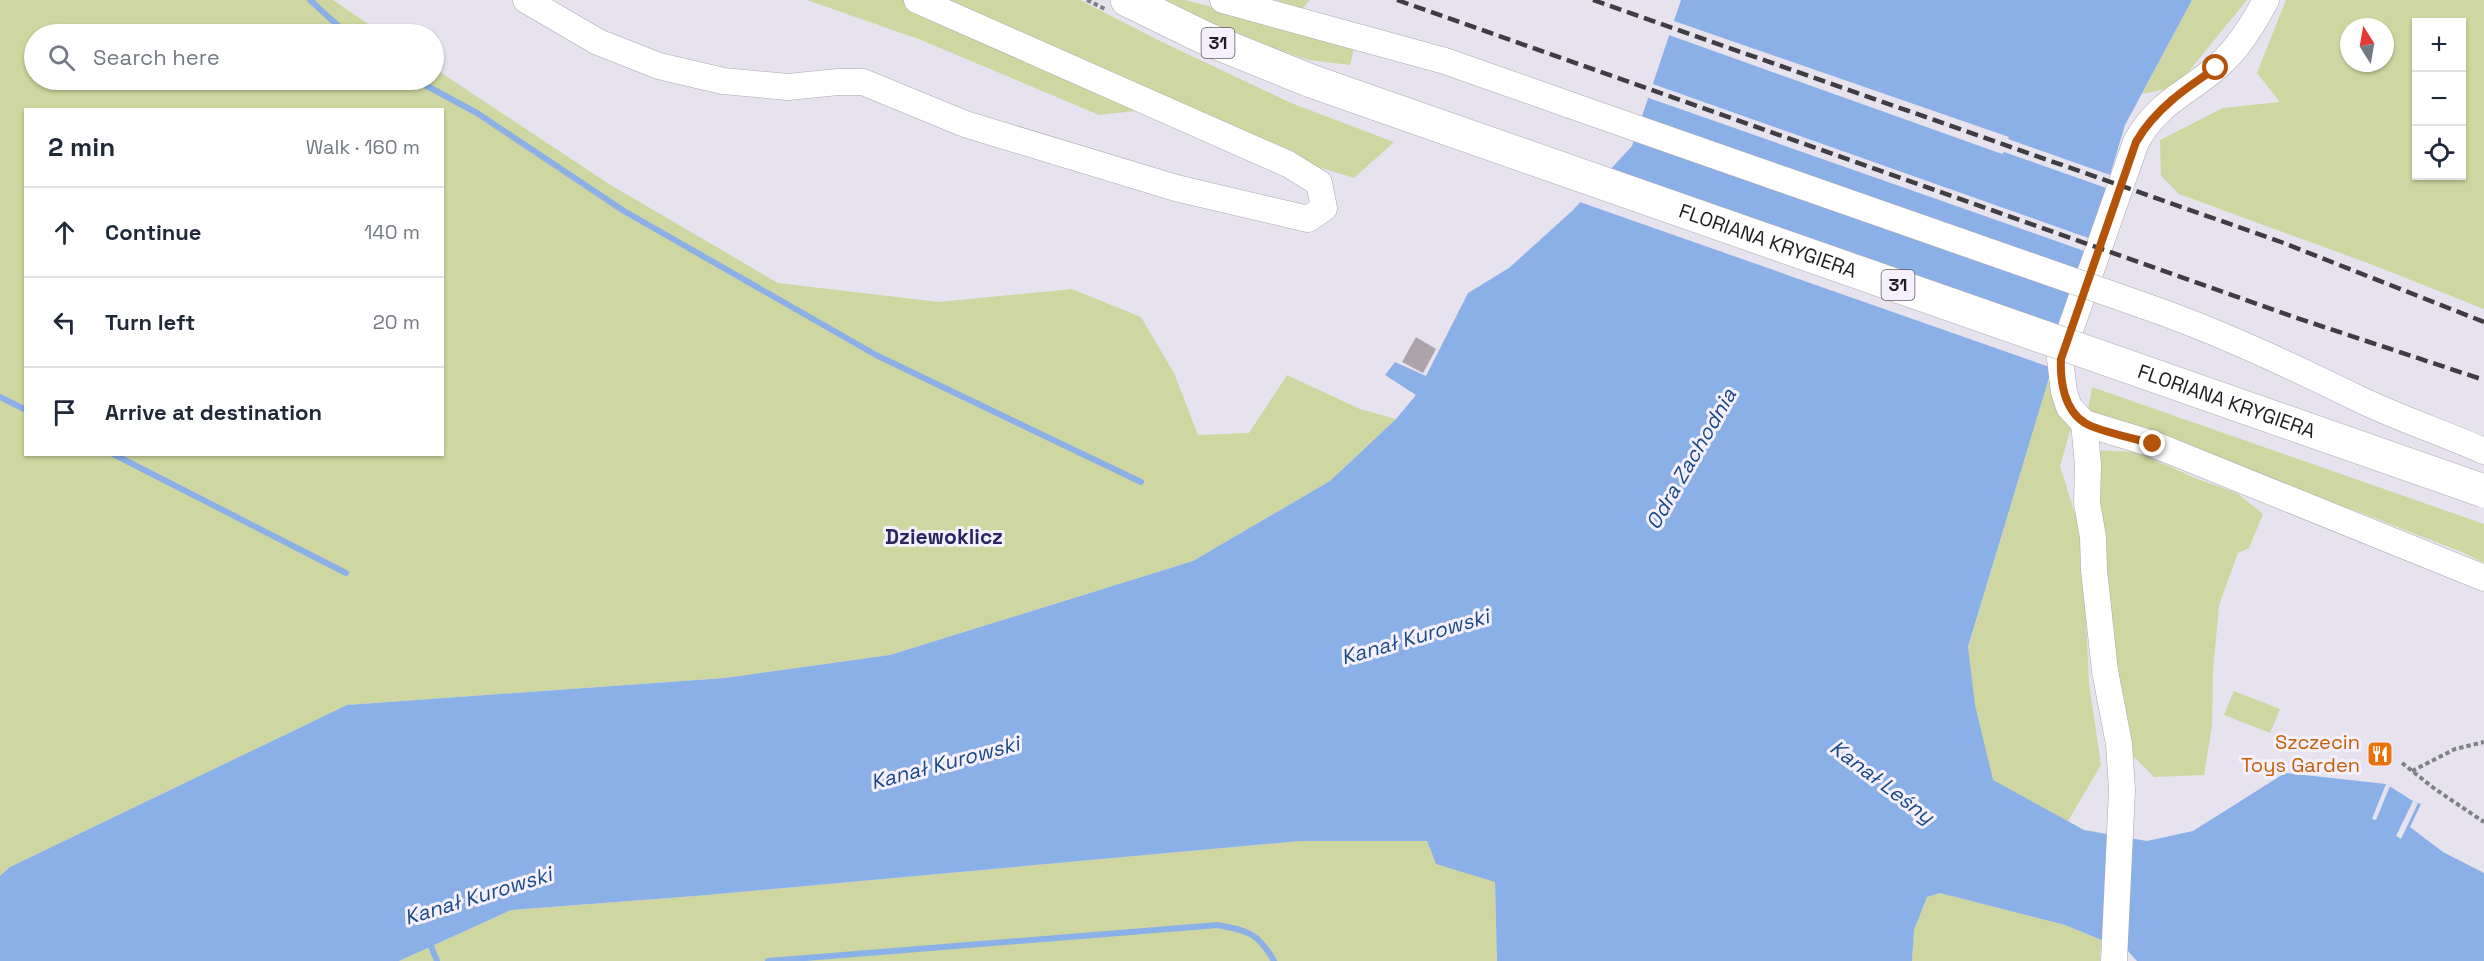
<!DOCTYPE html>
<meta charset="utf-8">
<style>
body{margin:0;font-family:"Space Grotesk",sans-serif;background:#f6f6f7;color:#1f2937}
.controls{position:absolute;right:18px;top:18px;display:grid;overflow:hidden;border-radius:0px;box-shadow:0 2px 4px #0004}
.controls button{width:54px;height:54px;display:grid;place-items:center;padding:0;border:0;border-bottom:2px solid #e0e1e3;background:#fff;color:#1f2937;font:30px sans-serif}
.compass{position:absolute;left:2340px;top:18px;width:54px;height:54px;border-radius:50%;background:#fff;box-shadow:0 2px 4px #0004;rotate:349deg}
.stop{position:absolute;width:18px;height:18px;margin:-14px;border:4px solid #b45309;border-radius:50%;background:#fff}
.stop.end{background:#b45309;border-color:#fff;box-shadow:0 2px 6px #0008}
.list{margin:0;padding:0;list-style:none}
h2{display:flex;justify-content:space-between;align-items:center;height:78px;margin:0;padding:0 24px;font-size:26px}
h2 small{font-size:20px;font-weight:400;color:#747a83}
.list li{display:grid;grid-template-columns:39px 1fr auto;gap:18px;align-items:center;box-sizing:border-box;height:90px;padding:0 24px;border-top:2px solid #e0e1e3}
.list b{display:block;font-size:22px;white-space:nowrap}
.list em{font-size:20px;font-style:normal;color:#747a83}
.icon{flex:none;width:33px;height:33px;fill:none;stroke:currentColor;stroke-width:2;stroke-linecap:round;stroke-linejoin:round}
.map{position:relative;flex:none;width:2484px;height:961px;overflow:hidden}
.search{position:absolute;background:#fff;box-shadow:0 2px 4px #0004;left:24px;top:24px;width:420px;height:66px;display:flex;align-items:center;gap:15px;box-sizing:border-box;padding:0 21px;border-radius:33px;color:#747a83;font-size:22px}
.panel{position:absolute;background:#fff;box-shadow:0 2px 4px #0004;left:24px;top:108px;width:420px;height:348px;border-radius:0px}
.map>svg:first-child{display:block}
.green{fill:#ced7a1;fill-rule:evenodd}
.water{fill:#8ab0e7}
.pier{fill:#e7e3ee}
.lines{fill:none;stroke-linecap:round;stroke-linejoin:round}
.stream{stroke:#8ab0e7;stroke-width:6}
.building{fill:#ada3ab}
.minor-casing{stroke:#aba7b1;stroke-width:27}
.major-casing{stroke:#aba7b1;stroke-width:34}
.path{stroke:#828087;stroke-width:4;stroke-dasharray:4.5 3;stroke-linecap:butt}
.minor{stroke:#fff;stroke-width:26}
.major{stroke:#fff;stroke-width:33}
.rail{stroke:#3f3d41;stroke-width:4.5;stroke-dasharray:12 6;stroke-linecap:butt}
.minor-bridge-casing{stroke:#aba7b1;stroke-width:27;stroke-linecap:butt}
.major-bridge-casing{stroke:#aba7b1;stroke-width:34;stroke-linecap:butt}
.minor-bridge{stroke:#fff;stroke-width:26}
.major-bridge{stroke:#fff;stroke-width:33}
.route{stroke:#b45309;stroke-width:8}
.labels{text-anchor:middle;stroke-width:6;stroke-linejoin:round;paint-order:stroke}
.shield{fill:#f5f0fb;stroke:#5f5d62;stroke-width:1.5}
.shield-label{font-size:18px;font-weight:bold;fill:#1f1e21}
.street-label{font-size:20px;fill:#1f1e21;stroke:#f5f0fb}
.food-label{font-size:20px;fill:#c56008;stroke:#f5f0fb;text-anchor:end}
.water-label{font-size:21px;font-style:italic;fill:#18498a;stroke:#f5f0fb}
.neighbourhood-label{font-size:21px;font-weight:bold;fill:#272660;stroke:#f5f0fb}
</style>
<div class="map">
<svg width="2484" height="961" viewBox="0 0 2484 961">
<rect width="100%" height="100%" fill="#e7e3ee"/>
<g class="green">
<path d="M0 0H333L383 34H34V80H434V68L609 184 778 283 939 302 1072 289 1141 317 1174 373 1198 435 1249 433 1287 375 1360 409 1396 419 1330 481 1193 561 890 655 725 678 347 705 10 867 0 876ZM26 110H442V454H26Z"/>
<polygon points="807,0 1080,0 1160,41 1291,103 1394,142 1354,178 1135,111 1099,115 921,40"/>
<polygon points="1164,0 1185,0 1287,26 1354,49 1350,65 1308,60 1217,27"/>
<polygon points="1276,0 1310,0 1301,10"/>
<polygon points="2192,0 2247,0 2176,87 2142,94"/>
<path d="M2286 0H2484V309L2373 265 2179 194 2161 176 2160 140 2223 108 2280 102 2257 73ZM2416 22H2462V176H2416ZM2349 27H2385V63H2349Z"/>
<polygon points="2048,380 2073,421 2060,466 2082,536 2089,683 2101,765 2068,821 2083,830 2096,832 2092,849 1983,801 1968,648"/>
<polygon points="2092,387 2484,524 2484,563 2464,553 2364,514 2117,425 2088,410"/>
<polygon points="2094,450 2138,452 2195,478 2237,493 2263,514 2249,548 2238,553 2219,605 2213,672 2212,725 2204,775 2154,777 2130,753 2109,663"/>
<polygon points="2234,691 2280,709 2270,733 2224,715"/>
<polygon points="1300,841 1427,841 1436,864 1495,881 1497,961 399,961 511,910 695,896"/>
<polygon points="1940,893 2065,925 2101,940 2100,961 1912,961 1914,930 1927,897"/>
</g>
<polygon class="water" points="1681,0 2192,0 2125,125 1968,647 1975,705 1993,780 2084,830 2147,841 2193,831 2285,773 2386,784 2413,801 2421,804 2410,827 2443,852 2484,873 2484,961 2137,961 2128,951 2065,925 1940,893 1927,897 1914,930 1912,961 1497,961 1495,882 1436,864 1427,841 1300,841 695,896 511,910 399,961 0,961 0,876 10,867 347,705 725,678 890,655 1193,561 1330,481 1396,419 1416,395 1385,375 1395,362 1426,376 1468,293 1509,268 1572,211 1632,146"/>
<g class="pier">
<polygon points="1671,20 2009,137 2008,139 2113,176 2109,189 2004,152 2002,154 1666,34"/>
<polygon points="1650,83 2094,240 2090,253 1646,97"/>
<polygon points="1608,168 2067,329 2055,369 1577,201"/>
<polygon points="2386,784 2390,786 2376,820 2372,819"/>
<polygon points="2413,801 2418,803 2401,839 2396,836"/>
</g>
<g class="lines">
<g class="stream">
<polyline points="310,0 347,34"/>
<polyline points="416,80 477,113 624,211 876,355 1141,482"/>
<polyline points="0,397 26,410"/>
<polyline points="113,454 346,573"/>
<polyline points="428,939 437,961"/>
<path d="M768 961 1218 925C1249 931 1258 933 1274 961"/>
</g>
</g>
<polygon class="building" points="1416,337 1436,349 1423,373 1402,362"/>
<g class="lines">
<g class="minor-casing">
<g id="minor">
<polyline points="526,0 598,42 659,66 723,81 788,87 838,82 863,82 965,124 1176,188 1308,219 1324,208 1319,183 1288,164 917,0"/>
<polyline points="1223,0 1445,61 1570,105"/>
<path d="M2266 0C2253 24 2238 49 2217 67 2186 94 2158 102 2136 142L2060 359 2064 392 2069 407 2084 423 2153 444 2484 578"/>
<path d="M2142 305C2218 331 2289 365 2361 400 2401 419 2443 433 2484 451"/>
<polyline points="2084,423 2088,465 2087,503 2093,537 2094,570 2105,671 2119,744 2122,790 2114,961"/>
</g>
</g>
<g class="major-casing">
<polyline id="major" points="1127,0 1207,39 1311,81"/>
</g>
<g class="path">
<polyline points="1087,0 1105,9"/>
<polyline points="2402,763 2435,789 2484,822"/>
<polyline points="2412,771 2455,749 2484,742"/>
</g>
<use href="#minor" class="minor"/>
<use href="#major" class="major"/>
<g class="rail">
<polyline points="1397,0 2294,317 2484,380"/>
<polyline points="1593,0 2281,242 2484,322"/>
</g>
<g class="minor-bridge-casing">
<polyline id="minor-bridge" points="1570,105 2142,305"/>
</g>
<g class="major-bridge-casing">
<g id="major-bridge">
<path id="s1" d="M1311 81 2484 491"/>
</g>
</g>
<use href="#minor-bridge" class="minor-bridge"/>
<use href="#major-bridge" class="major-bridge"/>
</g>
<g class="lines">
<path class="route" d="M2153 444C2137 439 2097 431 2085 423 2064 410 2060 381 2061 359L2136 142C2155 109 2186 88 2216 68"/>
</g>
<defs>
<g id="restaurant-square" transform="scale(1.35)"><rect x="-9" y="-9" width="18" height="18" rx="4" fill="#e8710a" stroke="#f5f0fb"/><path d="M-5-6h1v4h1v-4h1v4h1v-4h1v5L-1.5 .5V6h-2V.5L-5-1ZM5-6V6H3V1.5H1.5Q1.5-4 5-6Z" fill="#fff"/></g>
</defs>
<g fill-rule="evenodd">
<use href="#restaurant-square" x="2380" y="754"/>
</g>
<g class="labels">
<g class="shield">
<rect x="1201.5" y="28" width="33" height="30" rx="4.5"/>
<rect x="1881.5" y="270" width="33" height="30" rx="4.5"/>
</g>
<g class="shield-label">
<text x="1218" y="49">31</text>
<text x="1898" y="291">31</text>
</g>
<g class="street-label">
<text dy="7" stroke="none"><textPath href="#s1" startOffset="484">FLORIANA KRYGIERA</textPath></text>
<text dy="7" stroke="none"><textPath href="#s1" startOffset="970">FLORIANA KRYGIERA</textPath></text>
</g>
<g class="food-label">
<text x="2360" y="749">Szczecin<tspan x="2360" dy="23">Toys Garden</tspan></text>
</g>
<g class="water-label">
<text transform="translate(1691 459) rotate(-60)" y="7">Odra Zachodnia</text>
<text transform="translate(1415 637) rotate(-16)" y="7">Kanał Kurowski</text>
<text transform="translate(945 763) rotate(-15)" y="7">Kanał Kurowski</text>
<text transform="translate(1882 782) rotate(37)" y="7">Kanał Leśny</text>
<text transform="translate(478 896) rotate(-17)" y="7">Kanał Kurowski</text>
</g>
<g class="neighbourhood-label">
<text x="944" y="544">Dziewoklicz</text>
</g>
</g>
</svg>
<div class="controls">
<button>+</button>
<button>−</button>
<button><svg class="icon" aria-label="locate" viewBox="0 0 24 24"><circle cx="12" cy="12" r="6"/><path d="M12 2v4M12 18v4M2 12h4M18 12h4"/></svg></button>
</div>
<svg class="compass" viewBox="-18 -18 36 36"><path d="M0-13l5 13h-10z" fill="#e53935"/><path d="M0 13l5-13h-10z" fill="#747a83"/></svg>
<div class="stop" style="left:2216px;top:68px"></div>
<div class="stop end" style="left:2153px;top:444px"></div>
<div class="search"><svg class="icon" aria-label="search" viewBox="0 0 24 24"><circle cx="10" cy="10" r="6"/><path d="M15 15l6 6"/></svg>Search here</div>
<section class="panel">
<h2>2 min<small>Walk · 160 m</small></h2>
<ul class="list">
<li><svg class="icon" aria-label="ahead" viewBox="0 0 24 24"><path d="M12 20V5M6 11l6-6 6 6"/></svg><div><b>Continue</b></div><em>140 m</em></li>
<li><svg class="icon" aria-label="left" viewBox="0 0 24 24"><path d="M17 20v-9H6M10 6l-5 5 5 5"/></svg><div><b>Turn left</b></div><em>20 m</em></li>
<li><svg class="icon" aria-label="arrive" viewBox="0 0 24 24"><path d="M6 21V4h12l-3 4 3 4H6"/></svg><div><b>Arrive at destination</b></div></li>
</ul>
</section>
</div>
